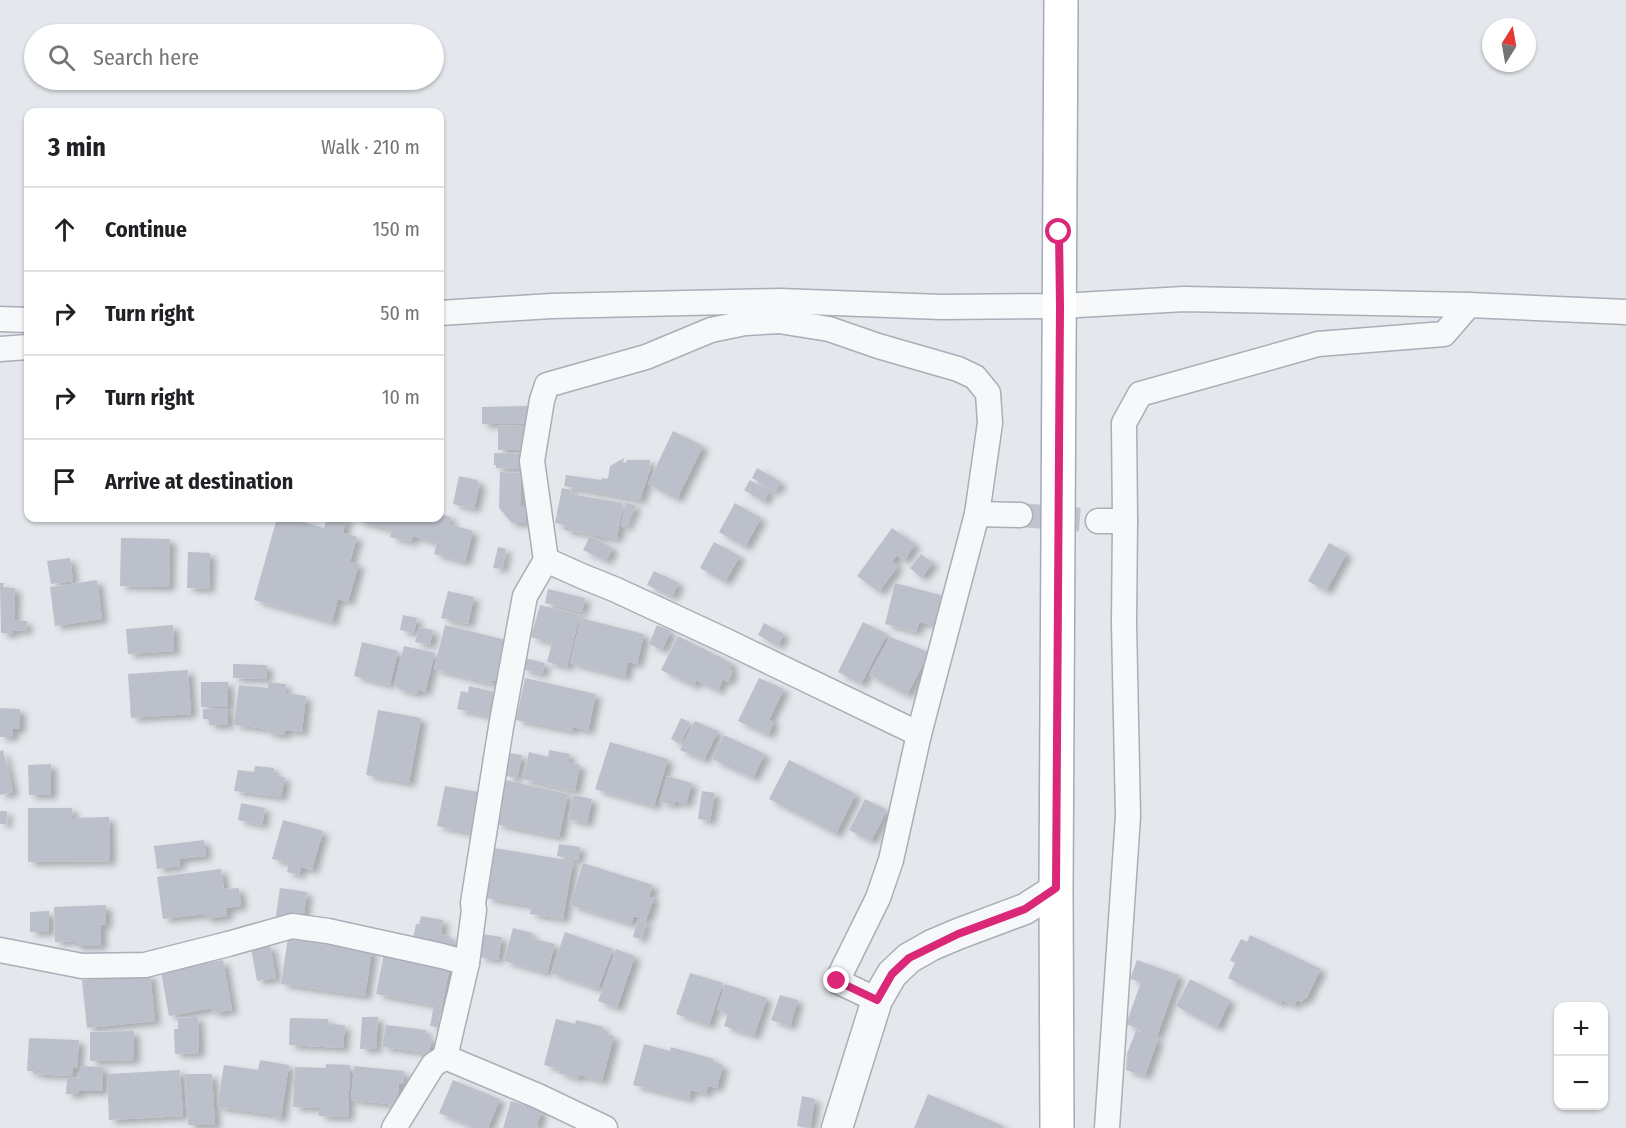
<!DOCTYPE html>
<meta charset="utf-8">
<style>
body{margin:0;font-family:"Fira Sans Condensed",sans-serif;background:#f2f2f2;color:#202124}
.controls{position:absolute;right:18px;bottom:18px;display:grid;overflow:hidden;border-radius:12px;box-shadow:0 2px 4px #0004}
.controls button{width:54px;height:54px;display:grid;place-items:center;padding:0;border:0;border-bottom:2px solid #e0e0e0;background:#fff;color:#202124;font:30px sans-serif}
.compass{position:absolute;left:1482px;top:18px;width:54px;height:54px;border-radius:50%;background:#fff;box-shadow:0 2px 4px #0004;rotate:11deg}
.stop{position:absolute;width:18px;height:18px;margin:-14px;border:4px solid #db2777;border-radius:50%;background:#fff}
.stop.end{background:#db2777;border-color:#fff;box-shadow:0 2px 6px #0008}
.list{margin:0;padding:0;list-style:none}
h2{display:flex;justify-content:space-between;align-items:center;height:78px;margin:0;padding:0 24px;font-size:26px}
h2 small{font-size:20px;font-weight:400;color:#757577}
.list li{display:grid;grid-template-columns:39px 1fr auto;gap:18px;align-items:center;box-sizing:border-box;height:84px;padding:0 24px;border-top:2px solid #e0e0e0}
.list b{display:block;font-size:22px;white-space:nowrap}
.list em{font-size:20px;font-style:normal;color:#757577}
.icon{flex:none;width:33px;height:33px;fill:none;stroke:currentColor;stroke-width:2;stroke-linecap:round;stroke-linejoin:round}
.map{position:relative;flex:none;width:1626px;height:1128px;overflow:hidden}
.search{position:absolute;background:#fff;box-shadow:0 2px 4px #0004;left:24px;top:24px;width:420px;height:66px;display:flex;align-items:center;gap:15px;box-sizing:border-box;padding:0 21px;border-radius:33px;color:#757577;font-size:22px}
.panel{position:absolute;background:#fff;box-shadow:0 2px 4px #0004;left:24px;top:108px;width:420px;height:414px;border-radius:12px}
.map>svg:first-child{display:block}
.building{fill:#bbc0ca;filter:url(#shadow)}
.lines{fill:none;stroke-linecap:round;stroke-linejoin:round}
.minor-tunnel{stroke:#bfc3cb;stroke-width:24;stroke-dasharray:24 12;stroke-linecap:butt}
.minor-casing{stroke:#a9aeb7;stroke-width:27}
.tertiary-casing{stroke:#a9aeb7;stroke-width:33}
.primary-casing{stroke:#a3abb8;stroke-width:36}
.minor{stroke:#f7f8fa;stroke-width:24}
.tertiary{stroke:#f7f8fa;stroke-width:30}
.primary{stroke:#fff;stroke-width:33}
.route{stroke:#db2777;stroke-width:8}
</style>
<div class="map">
<svg width="1626" height="1128" viewBox="0 0 1626 1128">
<defs>
<filter id="shadow"><feDropShadow dx="6" dy="4" stdDeviation="3" flood-color="#0004"/></filter>
</defs>
<rect width="100%" height="100%" fill="#e4e7ec"/>
<g class="building">
<polygon points="527,406 528,423 482,424 482,407"/>
<polygon points="524,425 524,449 498,450 498,426"/>
<polygon points="673,431 703,446 677,499 648,484"/>
<polygon points="494,453 522,454 522,469 496,468 496,465 494,465"/>
<polygon points="624,458 623,462 626,463 627,460 650,460 649,467 651,467 640,500 564,486 566,475 601,480 602,478 608,479 610,466"/>
<polygon points="757,468 781,482 775,492 752,478"/>
<polygon points="500,472 521,473 520,506 526,506 526,523 512,523 499,508"/>
<polygon points="459,476 477,480 477,483 480,484 474,509 453,504"/>
<polygon points="750,480 769,491 764,502 744,490"/>
<polygon points="562,488 571,490 570,494 623,503 617,539 564,530 565,525 555,523"/>
<polygon points="625,503 636,505 626,527 621,526"/>
<polygon points="735,503 761,518 745,547 719,532"/>
<polygon points="440,514 451,517 449,524 473,531 465,562 434,554 437,543 413,536 411,542 390,537 392,530 357,521 358,518 440,518"/>
<polygon points="277,518 300,518 299,521 324,528 327,518 347,518 343,533 357,537 350,562 359,564 348,602 338,599 332,622 254,600"/>
<polygon points="892,528 915,544 904,561 897,555 892,562 898,566 879,592 857,576"/>
<polygon points="590,536 613,548 606,561 583,550"/>
<polygon points="121,538 170,539 169,587 120,586"/>
<polygon points="714,542 740,556 725,582 700,568"/>
<polygon points="1329,543 1347,553 1326,591 1308,581"/>
<polygon points="498,547 506,549 502,569 493,568"/>
<polygon points="188,552 210,553 209,589 187,588"/>
<polygon points="921,554 933,563 921,578 910,568"/>
<polygon points="70,558 73,581 51,584 47,561"/>
<polygon points="654,571 679,583 672,597 647,585"/>
<polygon points="97,580 102,619 55,626 50,587"/>
<polygon points="0,583 4,583 3,587 15,588 14,620 27,621 26,631 13,630 12,634 1,633"/>
<polygon points="895,583 944,596 936,626 919,622 916,632 885,624"/>
<polygon points="548,589 585,598 582,612 545,603"/>
<polygon points="448,591 474,597 468,624 441,618"/>
<polygon points="540,605 580,615 567,667 547,662 552,643 531,637"/>
<polygon points="403,615 417,618 414,633 400,630"/>
<polygon points="581,618 644,634 637,664 628,662 625,677 570,663"/>
<polygon points="863,622 887,634 861,684 838,672"/>
<polygon points="764,623 784,634 778,646 758,635"/>
<polygon points="173,625 174,651 128,654 126,629"/>
<polygon points="445,625 506,640 495,681 493,680 492,684 434,669"/>
<polygon points="657,625 671,631 662,650 649,644"/>
<polygon points="419,627 433,630 430,645 415,642"/>
<polygon points="678,636 732,663 729,669 733,671 728,682 723,679 718,691 696,680 694,686 661,670"/>
<polygon points="890,637 929,652 907,695 869,675"/>
<polygon points="362,642 398,651 390,685 354,676"/>
<polygon points="404,646 435,653 425,692 418,690 417,694 398,689 399,687 394,686"/>
<polygon points="525,658 545,663 542,674 522,669"/>
<polygon points="233,664 267,665 267,679 233,678"/>
<polygon points="188,670 191,714 131,718 128,674"/>
<polygon points="525,678 596,694 588,731 573,727 572,731 516,720"/>
<polygon points="759,678 784,689 769,720 774,722 768,735 738,721"/>
<rect x="201" y="682" width="27" height="25"/>
<polygon points="268,682 286,684 285,693 306,696 302,732 285,730 285,735 267,733 268,729 234,725 239,685 268,688"/>
<polygon points="469,686 498,693 493,717 457,709 461,691 468,693"/>
<polygon points="0,708 20,709 20,729 13,729 12,737 0,737"/>
<polygon points="228,708 228,725 209,725 209,719 203,719 203,709"/>
<polygon points="378,710 421,718 409,783 366,775"/>
<polygon points="681,718 690,722 680,744 671,739"/>
<polygon points="695,721 718,731 704,760 680,750"/>
<polygon points="724,735 765,754 753,778 712,759"/>
<polygon points="610,742 668,759 654,806 595,789"/>
<polygon points="3,750 13,792 0,795 0,751"/>
<polygon points="549,750 570,754 568,762 580,765 575,791 523,779 529,752 548,757"/>
<polygon points="510,753 522,755 517,778 506,776"/>
<polygon points="789,760 856,794 836,834 769,799"/>
<polygon points="51,764 51,795 29,795 28,765"/>
<polygon points="255,766 274,768 273,775 285,777 281,797 234,791 238,770 254,772"/>
<polygon points="667,776 692,783 686,804 675,801 674,805 660,802"/>
<polygon points="506,780 568,794 559,837 496,824"/>
<polygon points="445,786 478,792 470,833 437,826"/>
<polygon points="702,791 715,793 710,821 698,819"/>
<polygon points="573,795 592,799 587,823 568,819"/>
<polygon points="865,799 887,810 871,841 849,830"/>
<polygon points="241,803 265,808 262,825 238,820"/>
<polygon points="28,808 72,808 73,818 109,817 110,861 28,862"/>
<polygon points="0,811 7,811 6,824 0,824"/>
<polygon points="283,820 323,831 312,870 301,867 299,875 287,872 289,863 272,859"/>
<polygon points="204,840 206,856 179,859 180,866 157,869 154,846"/>
<polygon points="559,844 580,847 578,860 557,856"/>
<polygon points="494,848 573,861 563,919 530,914 532,906 486,898"/>
<polygon points="583,863 653,885 649,897 654,898 646,920 634,916 631,924 570,905"/>
<polygon points="221,869 224,889 239,888 241,906 227,908 227,916 206,919 205,914 163,919 157,877"/>
<polygon points="280,888 307,892 303,921 276,916"/>
<polygon points="106,905 106,925 101,924 101,946 75,946 75,941 55,942 54,907"/>
<polygon points="49,911 49,932 30,932 30,912"/>
<polygon points="421,916 443,920 441,934 449,936 449,939 454,940 452,952 412,943 416,924 419,924"/>
<polygon points="638,919 646,922 641,939 633,937"/>
<polygon points="513,928 532,933 531,938 555,944 547,973 504,961"/>
<polygon points="565,932 613,949 598,989 551,973"/>
<polygon points="483,934 502,937 498,960 479,957"/>
<polygon points="1250,935 1321,969 1306,999 1304,998 1302,1002 1297,1000 1294,1006 1282,1000 1280,1004 1228,978 1235,963 1230,960 1241,939 1247,942"/>
<polygon points="288,938 372,950 365,996 281,984"/>
<polygon points="270,945 276,978 257,981 251,948"/>
<polygon points="616,949 635,956 617,1008 598,1001"/>
<polygon points="384,954 450,966 438,1027 430,1026 434,1005 376,994"/>
<polygon points="223,960 232,1010 213,1013 212,1008 169,1016 161,972"/>
<polygon points="1137,960 1179,975 1157,1036 1126,1024 1141,982 1130,979"/>
<polygon points="690,973 723,983 709,1025 676,1014"/>
<polygon points="150,974 155,1021 87,1028 82,980"/>
<polygon points="1190,979 1230,1000 1217,1028 1176,1006"/>
<polygon points="725,984 767,998 754,1036 724,1026 728,1014 717,1010"/>
<polygon points="780,995 798,1000 790,1026 771,1020"/>
<polygon points="198,1017 199,1053 175,1054 174,1029 178,1029 178,1018"/>
<polygon points="362,1017 378,1017 376,1049 360,1049"/>
<polygon points="290,1018 328,1019 328,1024 345,1025 343,1048 289,1045"/>
<polygon points="556,1019 575,1024 576,1020 604,1027 602,1033 614,1036 602,1081 579,1075 579,1079 558,1073 560,1069 544,1065"/>
<polygon points="386,1025 426,1030 425,1037 432,1038 429,1053 382,1047"/>
<polygon points="1136,1030 1158,1039 1145,1076 1126,1070 1127,1054"/>
<polygon points="134,1031 134,1060 90,1061 90,1032"/>
<polygon points="29,1038 79,1040 77,1068 73,1068 73,1076 34,1074 34,1071 27,1071"/>
<polygon points="644,1044 670,1051 671,1047 714,1059 713,1062 723,1065 717,1088 708,1086 706,1094 691,1090 689,1099 633,1085"/>
<polygon points="260,1060 289,1065 281,1118 273,1117 274,1115 217,1107 224,1065 258,1070"/>
<polygon points="326,1064 350,1065 348,1117 319,1116 319,1108 293,1107 295,1067 326,1068"/>
<polygon points="80,1066 103,1067 103,1091 79,1091 79,1094 66,1094 67,1077 80,1078"/>
<polygon points="354,1066 404,1071 403,1084 399,1083 397,1105 351,1100"/>
<polygon points="180,1070 183,1116 109,1120 107,1074"/>
<polygon points="185,1074 212,1074 215,1125 188,1125"/>
<polygon points="453,1080 500,1099 488,1128 476,1128 439,1113"/>
<polygon points="928,1094 1004,1126 1003,1128 914,1128"/>
<polygon points="802,1096 815,1099 810,1128 797,1126"/>
<polygon points="511,1101 542,1110 537,1125 539,1126 539,1128 503,1128"/>
</g>
<g class="lines">
<polyline class="minor-tunnel" points="1020,515 1098,521"/>
<g class="minor-casing">
<g id="minor">
<polyline points="779,307 779,321 829,329 878,346 958,369 975,377 988,393 990,423 977,514 919,734 891,860 878,898 837,981 877,1000"/>
<polyline points="440,313 551,306 780,301 942,307 1060,306 1184,299 1469,305 1626,312"/>
<polyline points="0,319 28,320"/>
<polyline points="0,349 28,347"/>
<polyline points="977,514 1020,515"/>
<polyline points="1098,521 1125,521 1124,423 1140,394 1318,344 1444,334 1469,305"/>
<polyline points="546,560 584,577 614,589 724,640 919,734"/>
<polyline points="0,950 82,966 145,965 228,944 292,926 328,931 442,956 467,963"/>
<polyline points="445,1057 538,1096 605,1128"/>
<polyline points="394,1128 433,1065 445,1057 467,963 474,910 473,903 501,727 525,596 546,560 532,461 542,400 547,385 646,357 711,330 745,323 779,321"/>
<polyline points="1107,1128 1128,816 1124,623 1125,521"/>
</g>
</g>
<g class="tertiary-casing">
<polyline id="tertiary" points="837,1128 877,1000 892,974 909,958 932,945 958,934 1025,909 1056,889"/>
</g>
<g class="primary-casing">
<polyline id="primary" points="1057,1128 1056,889 1061,0"/>
</g>
<use href="#minor" class="minor"/>
<use href="#tertiary" class="tertiary"/>
<use href="#primary" class="primary"/>
</g>
<g class="lines">
<polyline class="route" points="837,981 877,1000 892,974 909,958 958,934 1025,909 1056,888 1060,306 1059,232"/>
</g>
</svg>
<div class="controls">
<button>+</button>
<button>−</button>
</div>
<svg class="compass" viewBox="-18 -18 36 36"><path d="M0-13l5 13h-10z" fill="#e53935"/><path d="M0 13l5-13h-10z" fill="#757577"/></svg>
<div class="stop" style="left:1059px;top:232px"></div>
<div class="stop end" style="left:837px;top:981px"></div>
<div class="search"><svg class="icon" aria-label="search" viewBox="0 0 24 24"><circle cx="10" cy="10" r="6"/><path d="M15 15l6 6"/></svg>Search here</div>
<section class="panel">
<h2>3 min<small>Walk · 210 m</small></h2>
<ul class="list">
<li><svg class="icon" aria-label="ahead" viewBox="0 0 24 24"><path d="M12 20V5M6 11l6-6 6 6"/></svg><div><b>Continue</b></div><em>150 m</em></li>
<li><svg class="icon" aria-label="right" viewBox="0 0 24 24"><path d="M7 20v-9h11M14 6l5 5-5 5"/></svg><div><b>Turn right</b></div><em>50 m</em></li>
<li><svg class="icon" aria-label="right" viewBox="0 0 24 24"><path d="M7 20v-9h11M14 6l5 5-5 5"/></svg><div><b>Turn right</b></div><em>10 m</em></li>
<li><svg class="icon" aria-label="arrive" viewBox="0 0 24 24"><path d="M6 21V4h12l-3 4 3 4H6"/></svg><div><b>Arrive at destination</b></div></li>
</ul>
</section>
</div>
